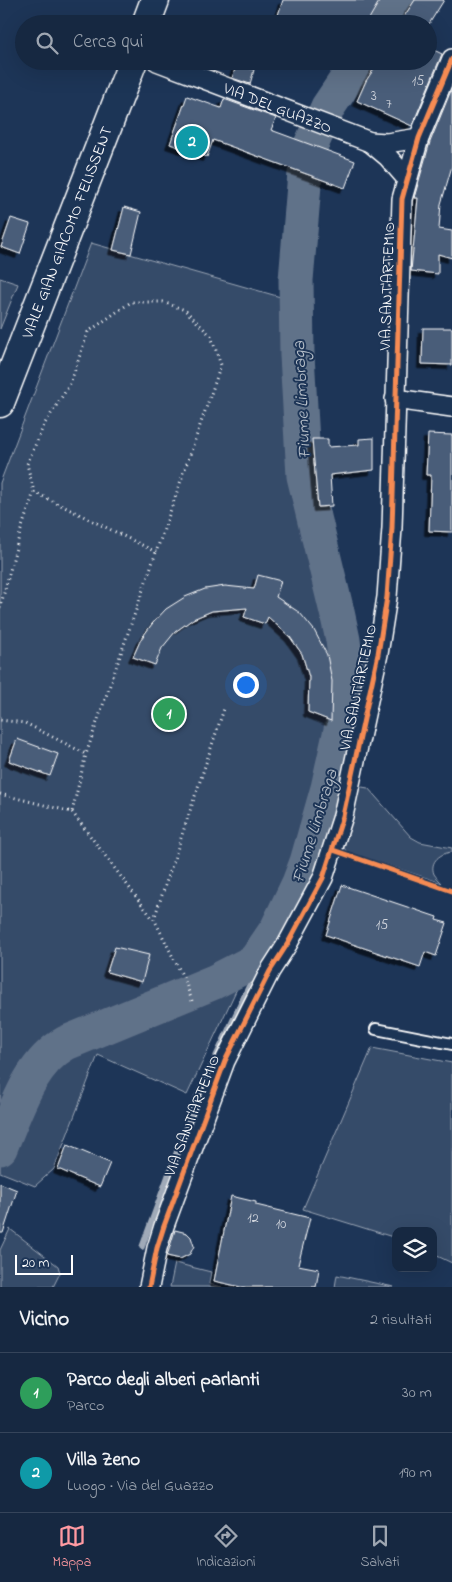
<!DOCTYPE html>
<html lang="it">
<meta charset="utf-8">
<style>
body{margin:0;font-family:"Indie Flower",sans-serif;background:#1f3048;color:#f1f3f6}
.controls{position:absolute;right:15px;bottom:15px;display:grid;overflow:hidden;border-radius:10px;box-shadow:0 5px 20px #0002}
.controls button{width:45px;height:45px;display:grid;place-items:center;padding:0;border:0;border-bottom:1px solid #35445a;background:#162841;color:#f1f3f6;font:25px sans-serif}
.scale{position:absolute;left:15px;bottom:12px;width:58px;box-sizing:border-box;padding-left:5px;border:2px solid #fff;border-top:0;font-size:14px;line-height:18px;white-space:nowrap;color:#fff;-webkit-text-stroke:4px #1d3557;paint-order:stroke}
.you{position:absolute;left:245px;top:684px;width:18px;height:18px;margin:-12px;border:4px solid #fff;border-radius:50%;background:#1a73e8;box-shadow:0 0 0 8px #1a73e833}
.badge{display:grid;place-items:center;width:32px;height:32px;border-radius:50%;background:#ff9aa2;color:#fff;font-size:16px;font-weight:700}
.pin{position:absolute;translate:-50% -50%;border:2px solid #fff;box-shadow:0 1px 5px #0006}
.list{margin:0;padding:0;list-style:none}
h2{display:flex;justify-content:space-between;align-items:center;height:65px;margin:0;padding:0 20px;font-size:21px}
h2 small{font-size:16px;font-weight:400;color:#9ea6b1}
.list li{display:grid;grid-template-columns:32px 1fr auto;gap:15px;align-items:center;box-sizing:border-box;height:80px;padding:0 20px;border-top:1px solid #35445a}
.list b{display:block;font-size:19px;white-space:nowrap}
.list p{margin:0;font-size:16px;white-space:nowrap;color:#9ea6b1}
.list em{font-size:16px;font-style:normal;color:#9ea6b1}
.icon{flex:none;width:28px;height:28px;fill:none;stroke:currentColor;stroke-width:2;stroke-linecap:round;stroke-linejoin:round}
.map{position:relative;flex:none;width:452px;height:1287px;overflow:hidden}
.search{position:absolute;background:#162841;box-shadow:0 5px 20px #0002;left:15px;right:15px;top:15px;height:55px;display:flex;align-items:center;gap:12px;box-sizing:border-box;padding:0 18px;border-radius:28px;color:#9ea6b1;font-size:19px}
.sheet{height:225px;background:#162841}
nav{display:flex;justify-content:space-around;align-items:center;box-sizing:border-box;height:70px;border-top:1px solid #35445a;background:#162841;font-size:14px;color:#9ea6b1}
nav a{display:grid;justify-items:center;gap:2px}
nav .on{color:#ff9aa2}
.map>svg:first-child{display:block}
.green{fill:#364b69;stroke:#9aa5b4}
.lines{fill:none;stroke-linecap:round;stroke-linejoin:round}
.stream{stroke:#a0aab8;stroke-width:5.5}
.river{stroke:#617289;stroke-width:35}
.building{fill:#4a5d79;stroke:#fff;filter:url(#shadow)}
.lane-casing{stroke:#fff;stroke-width:14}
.street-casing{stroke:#fff;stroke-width:22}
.primary-casing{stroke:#fff;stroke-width:31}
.path{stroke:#fff;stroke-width:3;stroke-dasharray:1 4;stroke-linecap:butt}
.lane{stroke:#1d3557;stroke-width:10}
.street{stroke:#1d3557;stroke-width:19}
.primary{stroke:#1d3557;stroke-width:28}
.cycleway-casing{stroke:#1d3557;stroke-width:8}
.cycleway{stroke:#f68b52;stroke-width:5}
.labels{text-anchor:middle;stroke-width:4;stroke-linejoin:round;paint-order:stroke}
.number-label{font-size:14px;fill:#d2d6de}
.street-label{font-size:16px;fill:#fff;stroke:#1d3557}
.water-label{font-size:18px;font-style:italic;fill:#b8c0ca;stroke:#1d3557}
</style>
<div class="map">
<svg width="452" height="1287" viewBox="0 0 452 1287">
<defs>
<filter id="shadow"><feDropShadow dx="-4.5" dy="4.5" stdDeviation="0" flood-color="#0009"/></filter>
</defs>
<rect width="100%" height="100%" fill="#1d3557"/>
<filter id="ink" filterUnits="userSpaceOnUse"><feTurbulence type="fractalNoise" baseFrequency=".02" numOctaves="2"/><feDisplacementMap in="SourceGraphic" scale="10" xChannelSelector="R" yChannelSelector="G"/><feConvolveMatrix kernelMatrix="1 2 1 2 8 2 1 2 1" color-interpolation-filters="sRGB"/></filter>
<g filter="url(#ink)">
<g class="green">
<polygon points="91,243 284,298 285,353 298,473 334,627 340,671 341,701 294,868 269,919 246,957 241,980 187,1095 98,1055 54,1169 35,1186 0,1172 0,483"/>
<polygon points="0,278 18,284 0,329"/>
<path d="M356 786 368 788 411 837 420 842 452 848V852C441 853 429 861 434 874 436 877 440 881 442 883L347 852 344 848 343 843Z"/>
<polygon points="372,1048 452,1063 452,1263 433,1254 433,1231 396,1231 396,1238 303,1209"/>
<polygon points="10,1229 58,1266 60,1273 53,1287 0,1287 0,1250"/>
<polygon points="175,1263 211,1272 209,1284 222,1287 170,1287"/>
<polygon points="337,1275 394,1287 335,1287"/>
</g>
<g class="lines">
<polyline class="stream" points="142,1247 196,1099 254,975 256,969 255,961"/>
<g class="river">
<polyline points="386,24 399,0"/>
<polyline points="311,145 328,107 359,61"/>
<path d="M0 1148C16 1111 29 1064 66 1043L214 982 255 961 277 929 299 883 307 862 328 788 345 712 348 683 343 640 337 612 304 476 297 355 296 280 305 173"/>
</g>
</g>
<g class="building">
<polygon points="283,0 380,0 366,24 275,24"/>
<polygon points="415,0 444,0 429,24 399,24"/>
<polygon points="428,47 442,54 412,126 357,101 366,81 379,61 428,61"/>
<polygon points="237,64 254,70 250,84 232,78"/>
<polygon points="452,88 452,166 441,204 439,229 452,231 452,258 438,254 438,274 411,271 418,198 414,198 430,142"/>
<polygon points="187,96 221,108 224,99 276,118 271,130 355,161 345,188 213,140 207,157 170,144"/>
<polygon points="124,207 141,212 131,254 113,250"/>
<polygon points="11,218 30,224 20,254 1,247"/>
<polygon points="423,328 452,328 452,365 422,364"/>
<polygon points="428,434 452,435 452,532 429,531 431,475 426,475"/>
<polygon points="374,438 374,470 330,475 332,506 318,507 312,439 328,439 328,447 359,445 359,439"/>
<polygon points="258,575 281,581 276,597 300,613 314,630 327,655 332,681 331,721 308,712 309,677 302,654 290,637 268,617 265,624 244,617 247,608 212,611 193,619 175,632 162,648 155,665 133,657 141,639 152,624 166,609 185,597 205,589 225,586 254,589"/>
<polygon points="17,739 58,754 50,776 9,761"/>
<polygon points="342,885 437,917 436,920 447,923 436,956 425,952 420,967 326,935"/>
<polygon points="115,947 149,955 142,982 107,972"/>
<polygon points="67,1145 110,1163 100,1187 58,1169"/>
<polygon points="0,1183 17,1190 3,1233 0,1233"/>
<polygon points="231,1196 256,1202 256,1205 310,1218 298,1265 319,1269 316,1287 241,1287 214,1281"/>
<polygon points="175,1230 187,1233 191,1237 194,1246 190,1254 180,1259 167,1256"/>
</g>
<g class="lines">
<g class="lane-casing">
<polyline id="lane" points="376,1029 452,1044"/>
</g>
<g class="street-casing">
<g id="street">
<polyline points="157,61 370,142"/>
<polyline points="407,179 388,157 370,142 387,143 419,138"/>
<polyline points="395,399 452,407"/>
<polyline points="149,1287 157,1248 164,1226 225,1061 270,971 288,943 323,878 343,816 378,654 387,597 392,528 402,199 419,138 452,59"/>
</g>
</g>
<g class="primary-casing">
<g id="primary">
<polyline points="146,24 155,0"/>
<polyline points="0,403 133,61"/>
</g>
</g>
<g class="path">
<polyline points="34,492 156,552"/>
<polyline points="0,608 20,533 34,492 27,464 44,425 70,384 88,332 131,302 163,302 185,310 211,336 221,365 86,754 25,723 0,720"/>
<polyline points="0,794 72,812 86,754"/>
<polyline points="72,812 153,919"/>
<polyline points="192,1001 185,981 154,919 224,709"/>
</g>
<use href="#lane" class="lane"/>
<use href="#street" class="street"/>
<use href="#primary" class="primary"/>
<g class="cycleway-casing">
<g id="cycleway">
<polyline points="333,850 452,891"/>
<polyline points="149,1287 157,1248 164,1226 225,1061 270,971 288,943 323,878 343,816 378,654 387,597 392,528 402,199 419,138 452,59"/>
</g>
</g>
<use href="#cycleway" class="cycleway"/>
</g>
</g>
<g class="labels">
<g class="number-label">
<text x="418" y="85">15</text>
<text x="374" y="100">3</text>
<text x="389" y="108">7</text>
<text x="382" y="929">15</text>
<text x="253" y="1222">12</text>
<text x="281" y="1228">10</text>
</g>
<g class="street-label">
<text transform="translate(278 107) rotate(21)" y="6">VIA DEL GUAZZO</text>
<text transform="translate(66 232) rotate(-69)" y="6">VIALE GIAN GIACOMO FELISSENT</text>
<text transform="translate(386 286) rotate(-88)" y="6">VIA SANT'ARTEMIO</text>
<text transform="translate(357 687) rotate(-78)" y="6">VIA SANT'ARTEMIO</text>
<text transform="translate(191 1115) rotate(-69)" y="6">VIA SANT'ARTEMIO</text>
</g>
<g class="water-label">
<text transform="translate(301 400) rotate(-93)" y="6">Fiume Limbraga</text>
<text transform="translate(314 826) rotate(-73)" y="6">Fiume Limbraga</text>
</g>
</g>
</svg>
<div class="controls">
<button><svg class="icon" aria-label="layers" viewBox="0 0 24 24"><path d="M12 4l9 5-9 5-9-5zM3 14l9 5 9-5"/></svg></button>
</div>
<div class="scale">20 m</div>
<div class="you"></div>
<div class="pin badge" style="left:169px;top:714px;background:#2e9e5b">1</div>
<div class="pin badge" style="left:192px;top:142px;background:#0f9aa8">2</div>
<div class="search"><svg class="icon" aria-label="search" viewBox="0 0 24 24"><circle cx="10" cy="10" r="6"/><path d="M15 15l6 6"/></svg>Cerca qui</div>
</div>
<section class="sheet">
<h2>Vicino<small>2 risultati</small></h2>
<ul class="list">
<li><span class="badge" style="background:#2e9e5b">1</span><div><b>Parco degli alberi parlanti</b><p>Parco</p></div><em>30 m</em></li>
<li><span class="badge" style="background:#0f9aa8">2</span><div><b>Villa Zeno</b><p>Luogo · Via del Guazzo</p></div><em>190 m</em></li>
</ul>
</section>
<nav>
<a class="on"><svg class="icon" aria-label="map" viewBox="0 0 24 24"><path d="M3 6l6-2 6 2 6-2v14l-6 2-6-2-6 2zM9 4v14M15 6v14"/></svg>Mappa</a>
<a><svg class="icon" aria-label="directions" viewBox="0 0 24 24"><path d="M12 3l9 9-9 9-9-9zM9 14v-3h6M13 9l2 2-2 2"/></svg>Indicazioni</a>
<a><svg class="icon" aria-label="saved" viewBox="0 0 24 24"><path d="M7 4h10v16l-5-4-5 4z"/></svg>Salvati</a>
</nav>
